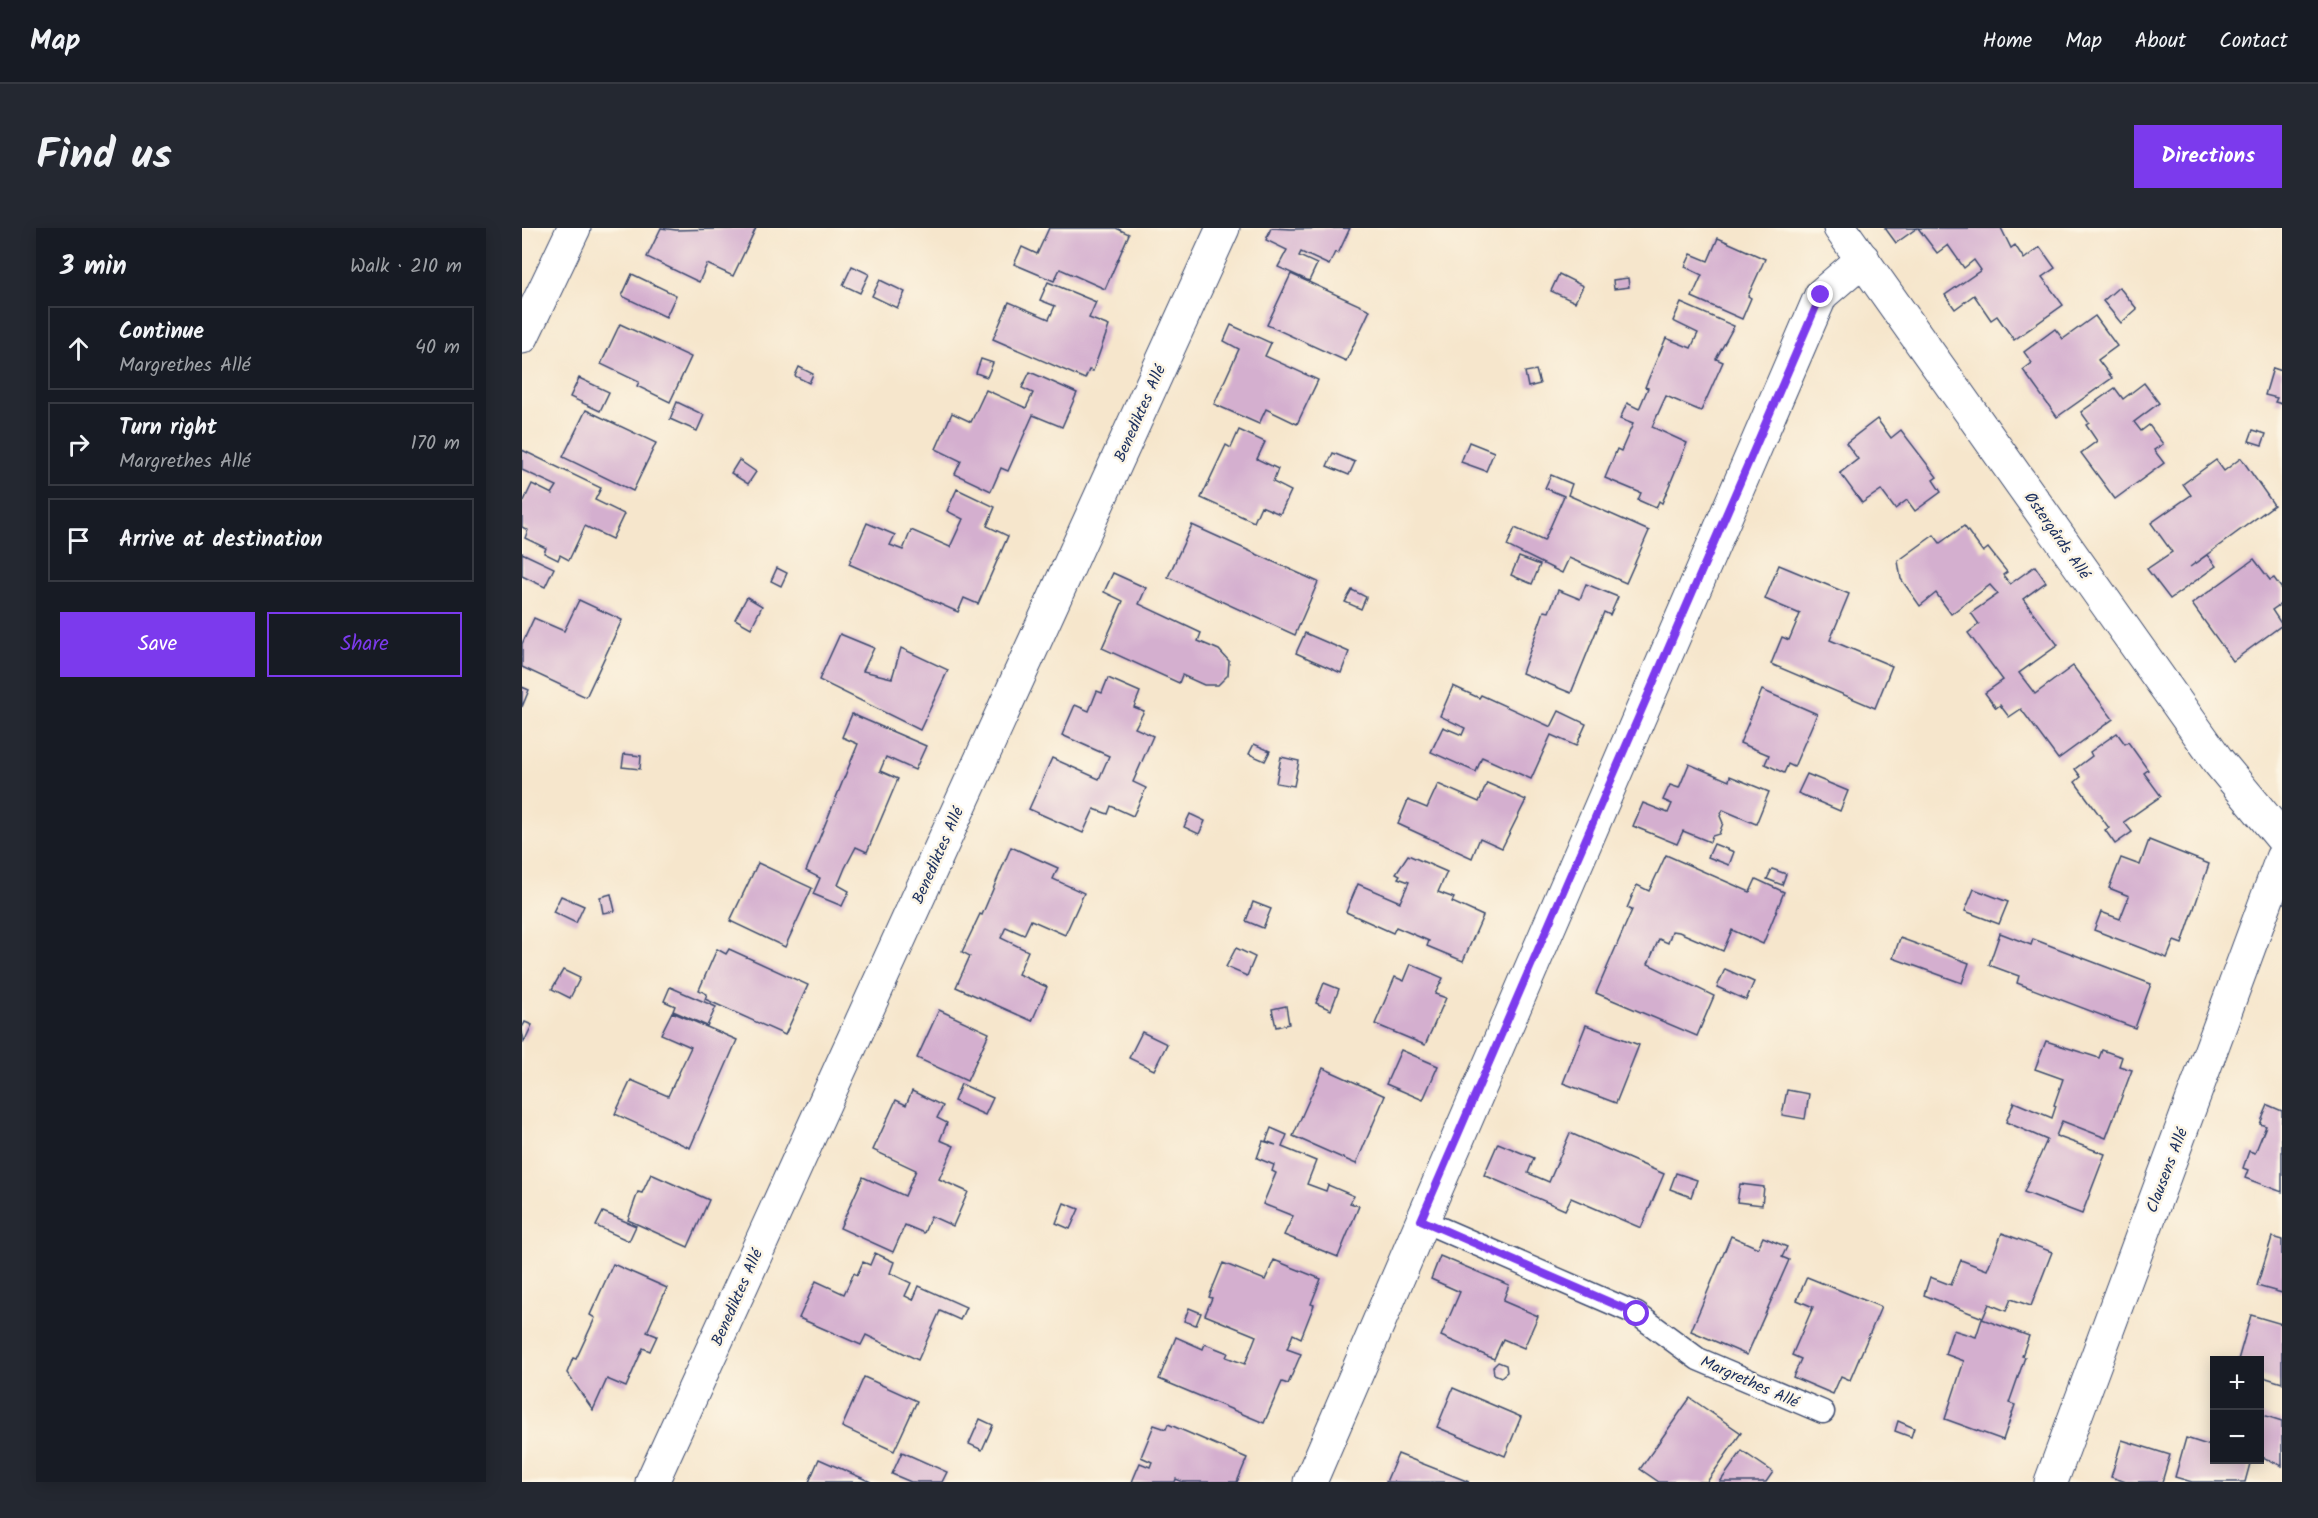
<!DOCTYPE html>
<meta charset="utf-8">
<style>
body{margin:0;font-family:Kalam,sans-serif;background:#242831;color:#f1f3f6}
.controls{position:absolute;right:18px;bottom:18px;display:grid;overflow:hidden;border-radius:0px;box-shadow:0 3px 15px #0003}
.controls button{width:54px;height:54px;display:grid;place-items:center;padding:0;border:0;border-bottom:2px solid #363941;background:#171b24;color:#f1f3f6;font:30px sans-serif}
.stop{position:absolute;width:18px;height:18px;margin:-14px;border:4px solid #7c3aed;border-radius:50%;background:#fff}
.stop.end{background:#7c3aed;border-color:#fff;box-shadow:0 2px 6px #0008}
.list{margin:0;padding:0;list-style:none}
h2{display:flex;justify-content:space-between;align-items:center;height:78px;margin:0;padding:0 24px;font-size:26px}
h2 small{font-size:20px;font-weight:400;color:#9ea1a6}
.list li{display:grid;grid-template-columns:39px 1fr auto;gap:18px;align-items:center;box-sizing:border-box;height:84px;margin:0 12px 12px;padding:0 12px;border:2px solid #363941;border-radius:0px}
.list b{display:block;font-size:22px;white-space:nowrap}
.list p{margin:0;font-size:20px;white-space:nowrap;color:#9ea1a6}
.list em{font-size:20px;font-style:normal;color:#9ea1a6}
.actions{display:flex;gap:12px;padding:18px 24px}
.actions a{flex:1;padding:14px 0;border:2px solid #7c3aed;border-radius:0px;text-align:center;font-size:21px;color:#7c3aed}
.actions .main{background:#7c3aed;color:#fff}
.icon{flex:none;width:33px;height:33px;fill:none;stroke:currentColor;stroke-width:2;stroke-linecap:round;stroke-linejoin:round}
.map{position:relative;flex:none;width:1760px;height:1254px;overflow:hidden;border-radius:0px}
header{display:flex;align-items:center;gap:36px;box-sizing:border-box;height:84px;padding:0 30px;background:#171b24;border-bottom:2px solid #363941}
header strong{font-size:28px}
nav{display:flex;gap:33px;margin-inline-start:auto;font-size:21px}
.intro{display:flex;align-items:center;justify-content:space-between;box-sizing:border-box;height:144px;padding:0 36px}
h1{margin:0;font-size:42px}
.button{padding:15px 27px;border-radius:0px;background:#7c3aed;color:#fff;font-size:21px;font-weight:700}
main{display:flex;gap:36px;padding:0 36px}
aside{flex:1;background:#171b24;border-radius:0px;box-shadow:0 3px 15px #0003}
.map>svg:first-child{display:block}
.building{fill:#d4afcf}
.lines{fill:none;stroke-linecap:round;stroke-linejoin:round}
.lane-casing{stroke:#3c4a6e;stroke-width:25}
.street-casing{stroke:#3c4a6e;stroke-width:35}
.lane{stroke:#fff;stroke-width:22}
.street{stroke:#fff;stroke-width:33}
.route{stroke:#7c3aed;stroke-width:8}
.labels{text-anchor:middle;stroke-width:5;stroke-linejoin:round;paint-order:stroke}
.street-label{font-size:16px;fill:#1b2f5e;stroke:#fcf5e5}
</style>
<header>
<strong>Map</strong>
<nav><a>Home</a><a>Map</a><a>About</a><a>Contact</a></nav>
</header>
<div class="intro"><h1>Find us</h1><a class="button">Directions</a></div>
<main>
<aside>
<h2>3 min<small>Walk · 210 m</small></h2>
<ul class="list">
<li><svg class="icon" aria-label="ahead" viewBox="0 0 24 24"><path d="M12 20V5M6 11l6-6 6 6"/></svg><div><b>Continue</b><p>Margrethes Allé</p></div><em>40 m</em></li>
<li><svg class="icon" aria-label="right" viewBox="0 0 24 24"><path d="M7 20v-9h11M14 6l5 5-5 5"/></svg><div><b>Turn right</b><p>Margrethes Allé</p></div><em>170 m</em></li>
<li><svg class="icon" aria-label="arrive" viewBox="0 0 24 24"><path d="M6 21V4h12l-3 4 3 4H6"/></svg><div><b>Arrive at destination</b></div></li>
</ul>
<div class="actions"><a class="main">Save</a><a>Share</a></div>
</aside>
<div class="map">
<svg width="1760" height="1254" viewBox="0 0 1760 1254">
<rect width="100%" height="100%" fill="#fcf5e5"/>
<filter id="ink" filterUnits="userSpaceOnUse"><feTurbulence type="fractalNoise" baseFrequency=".0167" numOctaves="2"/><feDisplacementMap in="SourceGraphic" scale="12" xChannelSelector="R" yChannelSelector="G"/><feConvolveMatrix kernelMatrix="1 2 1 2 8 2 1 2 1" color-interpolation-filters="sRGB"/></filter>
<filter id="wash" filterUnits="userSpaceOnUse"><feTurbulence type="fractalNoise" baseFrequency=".008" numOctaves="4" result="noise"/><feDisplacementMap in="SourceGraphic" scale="24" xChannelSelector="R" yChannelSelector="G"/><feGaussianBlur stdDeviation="1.35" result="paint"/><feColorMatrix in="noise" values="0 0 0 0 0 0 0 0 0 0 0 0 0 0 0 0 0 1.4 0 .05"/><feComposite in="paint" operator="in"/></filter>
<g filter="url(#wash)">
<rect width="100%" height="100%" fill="#f6e6cc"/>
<g id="blocks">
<g class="building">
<polygon points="139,0 154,2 234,0 211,48 185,36 177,54 125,29"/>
<polygon points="527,0 594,0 607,6 583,61 538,41 532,53 492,36 500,19 515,26"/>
<polygon points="749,0 769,1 828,0 816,26 813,24 807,37 779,24 777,28 795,36 787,53 756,39 765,22 744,12"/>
<polygon points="1363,0 1395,0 1374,15"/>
<polygon points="1396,0 1479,0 1489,20 1493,17 1502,31 1518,19 1533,40 1520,49 1541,77 1492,112 1475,88 1469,92 1452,67 1433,81 1423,67 1459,42 1452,32 1442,40 1426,17 1415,25"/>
<polygon points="1196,10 1243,31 1226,68 1229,70 1220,91 1170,69 1180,47 1163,39 1169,26 1186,33"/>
<polygon points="330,38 347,46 338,65 321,57"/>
<polygon points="110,46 154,67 144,89 100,68"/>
<polygon points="769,46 848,82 824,133 745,97"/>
<polygon points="1037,46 1061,58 1053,74 1029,63"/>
<polygon points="1106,50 1107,59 1092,61 1091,52"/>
<polygon points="358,52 383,64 375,80 350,68"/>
<polygon points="526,54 574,74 567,90 587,98 571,143 567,142 563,151 471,111 487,74 527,91 533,78 518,72"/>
<polygon points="1597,59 1615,81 1599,95 1581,73"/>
<polygon points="1159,75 1212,98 1194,131 1201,134 1179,183 1144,168 1130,199 1165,215 1140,275 1137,273 1134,280 1116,272 1119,265 1083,250 1095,221 1099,223 1111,196 1098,191 1105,175 1117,181 1126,160 1123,159 1144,110 1169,120 1176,105 1151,93"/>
<polygon points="1573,88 1595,118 1576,132 1590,150 1535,189 1501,142 1510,135 1502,124 1533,101 1541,111"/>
<polygon points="98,96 169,129 148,174 115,158 117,154 79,136"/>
<polygon points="709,97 749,115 743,128 796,152 775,196 744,181 737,196 692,176 717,121 702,113"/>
<polygon points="459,131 471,135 465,149 454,145"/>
<polygon points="277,139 291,146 287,155 273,148"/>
<polygon points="1751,140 1760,143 1760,176 1753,174 1755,170 1743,167"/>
<polygon points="1014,142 1018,156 1006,159 1003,144"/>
<polygon points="508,144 555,165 540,199 511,187 486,243 479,240 469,263 433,246 439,233 414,221 430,185 449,194 464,162 504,180 511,165 500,160"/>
<polygon points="57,150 87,164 78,183 48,169"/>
<polygon points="1622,155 1637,175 1612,194 1619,203 1627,197 1641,216 1632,222 1642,235 1593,271 1559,225 1575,213 1564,197 1567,195 1559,184 1593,160 1601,171"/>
<polygon points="155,174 182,187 175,203 148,191"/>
<polygon points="64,182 134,215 111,263 41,229"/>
<polygon points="1355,191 1369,210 1379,202 1415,249 1411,252 1419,264 1393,283 1385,272 1373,281 1359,262 1340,275 1318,245 1336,231 1324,215"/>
<polygon points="717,202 743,214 735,231 756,241 751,254 769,263 758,286 739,278 732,294 679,270 704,217 709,220"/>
<polygon points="1731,202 1744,206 1740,217 1727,213"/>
<polygon points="947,214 972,224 964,243 939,234"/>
<polygon points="0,222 79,260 73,272 102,286 90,311 63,298 47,332 38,327 36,332 22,325 24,320 3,310 6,302 0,299 0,277 10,256 30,266 35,258 0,242"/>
<polygon points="811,225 833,234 827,247 805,238"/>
<polygon points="1719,230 1752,277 1668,339 1685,327 1694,338 1648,371 1625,341 1650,324 1629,295 1669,267 1661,256 1694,232 1702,243"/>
<polygon points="217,232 234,244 226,256 209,245"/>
<polygon points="1029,247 1050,256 1046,267 1127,303 1104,355 1047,330 1040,345 985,318 993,300 1022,313 1042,268 1023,260"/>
<polygon points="435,261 473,279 465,298 486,308 456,376 442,370 436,384 327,336 345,295 373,307 368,317 381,322 389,302 428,319 441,291 425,283"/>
<polygon points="670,297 796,354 773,407 646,349"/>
<polygon points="1442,298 1461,324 1466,320 1485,344 1481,347 1488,356 1513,338 1524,354 1501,371 1536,417 1497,445 1513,466 1551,438 1591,491 1536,531 1499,481 1487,489 1478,477 1474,480 1463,465 1481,452 1446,405 1457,396 1449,385 1476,366 1468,357 1429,386 1414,365 1398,378 1379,351 1376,333 1412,307 1418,315"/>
<polygon points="0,325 32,340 23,359 0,348"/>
<polygon points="997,329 1018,337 1010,356 989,347"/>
<polygon points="1732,331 1748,352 1752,350 1760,361 1760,375 1750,382 1760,397 1711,433 1670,376"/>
<polygon points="1257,337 1327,366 1308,412 1370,438 1353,480 1249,436 1260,409 1267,412 1278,386 1243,371"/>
<polygon points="255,340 265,345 259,358 249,353"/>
<polygon points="591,345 624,360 617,376 679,405 676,413 697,422 707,433 706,447 696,457 682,457 660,447 657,455 580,420 601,373 582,364"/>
<polygon points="1064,356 1096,369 1088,387 1082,384 1049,465 1000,445 1022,383 1027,384 1036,362 1058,371"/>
<polygon points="830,362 844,369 839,381 823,374"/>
<polygon points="225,369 240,378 229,400 213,391"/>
<polygon points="57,372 100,392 64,469 0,439 0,416 12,390 42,403"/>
<polygon points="783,405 827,424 819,445 774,425"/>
<polygon points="318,406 352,420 341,443 370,450 379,420 426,442 398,502 297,452"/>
<polygon points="586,450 618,464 612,479 622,483 613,500 631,508 611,554 624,560 611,588 589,578 586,586 572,581 561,605 507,581 530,530 577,551 587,528 540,507 553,477 567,483 575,463 580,465"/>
<polygon points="931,458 957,470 959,467 1029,499 1037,483 1064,496 1054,518 1029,507 1009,551 960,529 954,544 909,524 921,499 940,507 943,500 918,488"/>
<polygon points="0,459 7,462 0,479"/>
<polygon points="1240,462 1295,486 1272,539 1266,536 1262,545 1243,536 1247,527 1218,515"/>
<polygon points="330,486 404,518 393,542 364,529 358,543 376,551 345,624 334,619 323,640 316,657 327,663 320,678 291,666 298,650 284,643 336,516 320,509"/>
<polygon points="1595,505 1603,516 1606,514 1626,542 1622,545 1639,568 1602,594 1610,604 1593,616 1583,602 1587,600 1553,554 1559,549 1553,541 1570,528 1568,524"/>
<polygon points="732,516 748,523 743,533 727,526"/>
<polygon points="102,526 119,528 118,541 100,539"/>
<polygon points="759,529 777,533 772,558 754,555"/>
<polygon points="1167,536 1207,553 1208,548 1247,564 1234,596 1201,582 1198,588 1201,595 1197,606 1190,608 1188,614 1161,603 1155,616 1111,598 1121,575 1146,585 1150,576 1141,572 1148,557 1157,560"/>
<polygon points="1285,546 1326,563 1318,583 1276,565"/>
<polygon points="965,555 1004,572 980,620 958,610 950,630 876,596 886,572 905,580 916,556 957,574"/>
<polygon points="668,586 683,593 677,606 662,599"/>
<polygon points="1627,612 1687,636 1660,716 1652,713 1645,730 1572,702 1579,684 1598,691 1607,668 1587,660 1599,630 1618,637"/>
<polygon points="1192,616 1212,624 1207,637 1186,629"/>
<polygon points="489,619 536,640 531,651 562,665 543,707 509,692 502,707 484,699 479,710 506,723 496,746 525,759 510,793 434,759 448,728 440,724 458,686 460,687"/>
<polygon points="886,627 925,644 916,664 932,670 930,674 961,688 941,733 905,718 907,713 874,699 871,705 824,684 836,656 878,674 887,654 876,650 878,647 874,645"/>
<polygon points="1144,627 1228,664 1234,651 1262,664 1241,716 1210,702 1201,723 1157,704 1150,703 1146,715 1137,711 1126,736 1192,768 1175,808 1074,765 1110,682 1105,680 1115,657 1127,663"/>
<polygon points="236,635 290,660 263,719 208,693"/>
<polygon points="1250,641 1264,646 1260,657 1245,651"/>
<polygon points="1452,661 1486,674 1477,696 1443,683"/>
<polygon points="89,666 93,683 81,685 78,669"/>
<polygon points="39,668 62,678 54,695 31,684"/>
<polygon points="731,674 749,681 741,700 724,693"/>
<polygon points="1478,705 1509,717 1511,711 1629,756 1613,800 1495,755 1497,748 1467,737"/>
<polygon points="1378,710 1447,735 1440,755 1371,730"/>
<polygon points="714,720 733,729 725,748 704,739"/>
<polygon points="195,721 204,726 207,721 286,757 263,807 183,771 185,766 177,762"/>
<polygon points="889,736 921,750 913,766 924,770 903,817 853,796 873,749 882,753"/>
<polygon points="1203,741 1232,754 1224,772 1195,759"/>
<polygon points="41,742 58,750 48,770 30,761"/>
<polygon points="802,755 817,761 809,782 794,775"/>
<polygon points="148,759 194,779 185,798 151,783 153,778 142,773"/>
<polygon points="764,778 767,796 754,799 750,781"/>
<polygon points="417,782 467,805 445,853 395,830"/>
<polygon points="150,784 215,812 168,920 93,886 109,852 146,868 169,819 139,806"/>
<polygon points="3,794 10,797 2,814 0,800"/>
<polygon points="1064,797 1117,817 1094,875 1041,855"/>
<polygon points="620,804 645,816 632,842 607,830"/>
<polygon points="1524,813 1577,830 1580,822 1600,829 1597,838 1610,842 1584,910 1540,893 1534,908 1583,926 1560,986 1502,964 1525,912 1484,894 1492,874 1530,890 1534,878 1532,877 1541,851 1513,841"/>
<polygon points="879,822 916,838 901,872 864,856"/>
<polygon points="801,840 863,868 834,936 771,908"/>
<polygon points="439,856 471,870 463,887 432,873"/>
<polygon points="1265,862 1287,866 1283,891 1260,887"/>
<polygon points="390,863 421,878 415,890 425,895 418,912 432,918 417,951 446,964 431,998 409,988 402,1005 383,997 371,1024 318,1000 341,949 383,968 394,942 351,922 374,872 384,877"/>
<polygon points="1746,877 1760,883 1760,964 1723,950 1726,942 1721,940 1727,923 1733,925 1744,898 1738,896"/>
<polygon points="749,900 765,907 760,919 794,933 785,956 804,963 806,957 832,968 828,975 837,978 816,1029 762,1007 771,988 741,976 754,945 750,943 752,937 735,930 741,913 754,917 744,913"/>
<polygon points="1048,905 1142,946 1119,1000 1049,970 1043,982 962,947 976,915 1012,930 1006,945 1027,954"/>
<polygon points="1154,945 1175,952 1169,969 1148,961"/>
<polygon points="129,946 187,972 166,1019 106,992 116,964 120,965"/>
<polygon points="1218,956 1242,959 1240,977 1215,974"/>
<polygon points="542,975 557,981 548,1001 534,995"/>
<polygon points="81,984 114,998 107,1013 74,998"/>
<polygon points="1480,1005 1530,1024 1509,1078 1489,1071 1484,1083 1467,1076 1461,1090 1402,1067 1408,1049 1429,1057 1439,1032 1465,1042"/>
<polygon points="1209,1008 1236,1020 1241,1009 1265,1019 1260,1029 1267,1032 1225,1127 1169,1103"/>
<polygon points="1750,1009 1760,1012 1760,1065 1735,1058"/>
<polygon points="353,1025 372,1034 368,1045 389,1055 383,1068 391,1072 397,1058 444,1079 438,1092 418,1083 396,1132 344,1107 339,1117 277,1090 294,1053 322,1066 332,1045 335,1047 341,1034 348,1037"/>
<polygon points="918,1028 987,1057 981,1073 1016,1088 1002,1120 981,1111 972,1131 919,1108 938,1064 909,1051"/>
<polygon points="752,1032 799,1051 789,1076 792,1077 779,1110 771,1106 765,1121 779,1126 766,1156 760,1154 742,1195 637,1151 654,1109 681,1121 683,1116 706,1125 704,1129 723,1136 734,1108 683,1087 690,1070 687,1069 701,1035 743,1052"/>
<polygon points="91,1036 145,1060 125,1104 135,1108 128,1123 121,1120 104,1159 85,1151 71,1182 45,1145 51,1130 54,1131 73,1090 68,1087"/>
<polygon points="1285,1049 1359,1079 1328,1152 1319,1148 1311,1166 1271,1149 1279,1131 1270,1127 1291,1079 1275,1072"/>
<polygon points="667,1080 679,1085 674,1097 662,1093"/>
<polygon points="1729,1087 1760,1096 1760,1155 1738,1148 1738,1132 1716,1132"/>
<polygon points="1460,1091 1507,1108 1500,1128 1503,1129 1487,1175 1493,1177 1481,1212 1423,1191 1442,1133 1423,1126 1431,1102 1454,1109"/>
<polygon points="976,1134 984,1137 985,1144 979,1149 972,1146 971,1139"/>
<polygon points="342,1149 395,1173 372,1223 320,1199"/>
<polygon points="931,1160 999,1189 983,1228 915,1199"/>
<polygon points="1168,1170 1219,1205 1185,1254 1137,1254 1118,1241"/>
<polygon points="1738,1186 1760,1193 1760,1238 1738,1228"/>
<polygon points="458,1191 471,1197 460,1222 447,1216"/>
<polygon points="1376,1193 1392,1200 1389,1209 1373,1203"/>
<polygon points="646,1196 725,1230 715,1254 661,1254 654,1251 653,1254 610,1254 618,1235 628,1239 630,1234 619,1229 632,1197 644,1201"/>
<polygon points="1664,1210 1692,1219 1692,1232 1729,1232 1723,1254 1670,1254 1653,1249"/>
<polygon points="1600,1212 1648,1227 1640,1254 1604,1254 1589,1249"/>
<polygon points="1220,1223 1251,1244 1244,1254 1198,1254"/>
<polygon points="380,1224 425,1244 420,1254 389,1254 370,1246"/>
<polygon points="876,1226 947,1254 864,1254"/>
<polygon points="297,1231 349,1254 287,1254"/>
</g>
</g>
</g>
<g filter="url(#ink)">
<use href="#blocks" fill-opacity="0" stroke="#3c4a6e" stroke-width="1.5"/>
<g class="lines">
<g class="lane-casing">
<polyline id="lane" points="899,992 1115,1086 1176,1131 1301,1184"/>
</g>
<g class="street-casing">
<g id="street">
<polyline points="1318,0 1696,533 1760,610"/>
<polyline points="0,109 52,0"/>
<polyline points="130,1254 701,0"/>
<polyline points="788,1254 1299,67 1341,31"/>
<polyline points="1529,1254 1760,630"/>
</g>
</g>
<use href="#lane" class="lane"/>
<use href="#street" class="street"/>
</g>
</g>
<g class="lines" filter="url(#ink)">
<polyline class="route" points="1115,1086 899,992 1299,67"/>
</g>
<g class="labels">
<g class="street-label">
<text transform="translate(617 185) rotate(-66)" y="6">Benediktes Allé</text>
<text transform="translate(1536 307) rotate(55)" y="6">Østergårds Allé</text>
<text transform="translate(415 627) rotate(-66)" y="6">Benediktes Allé</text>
<text transform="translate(1644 942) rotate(-69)" y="6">Clausens Allé</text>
<text transform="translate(214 1069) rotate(-66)" y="6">Benediktes Allé</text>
<text transform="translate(1228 1153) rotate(24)" y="6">Margrethes Allé</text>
</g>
</g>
</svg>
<div class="controls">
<button>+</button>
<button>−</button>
</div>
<div class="stop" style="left:1115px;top:1086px"></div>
<div class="stop end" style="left:1299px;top:67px"></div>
</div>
</main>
